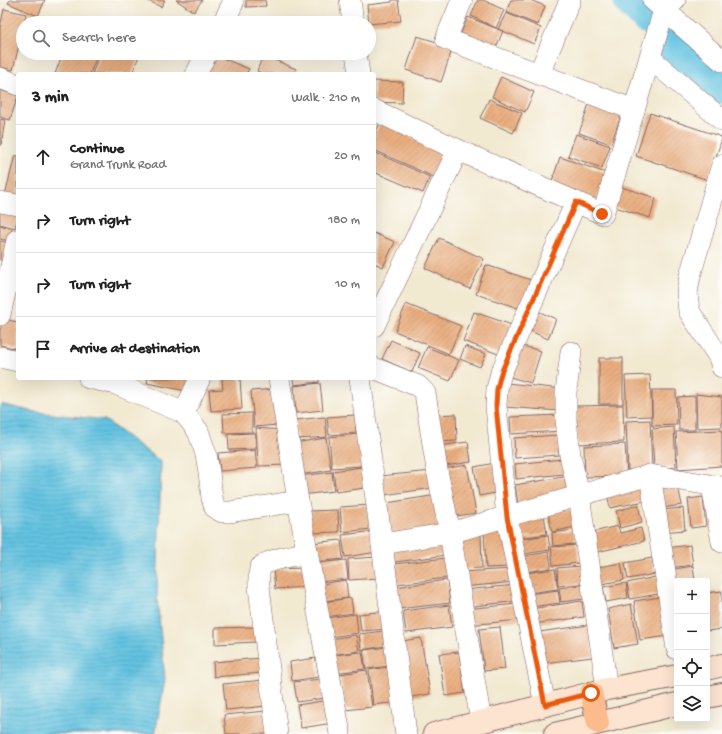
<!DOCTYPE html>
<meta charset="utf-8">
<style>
body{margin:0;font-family:"Gochi Hand",sans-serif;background:#f6f6f6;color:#222}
.controls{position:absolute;right:12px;bottom:12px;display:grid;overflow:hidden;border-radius:4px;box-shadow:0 4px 16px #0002}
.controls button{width:36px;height:36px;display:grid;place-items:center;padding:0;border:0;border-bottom:1px solid #e0e0e0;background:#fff;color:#222;font:20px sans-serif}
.stop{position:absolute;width:12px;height:12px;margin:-9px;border:3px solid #ea580c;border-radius:50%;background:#fff}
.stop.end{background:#ea580c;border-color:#fff;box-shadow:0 1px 4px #0008}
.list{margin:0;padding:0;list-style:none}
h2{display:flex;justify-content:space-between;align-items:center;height:52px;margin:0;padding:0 16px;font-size:17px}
h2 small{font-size:13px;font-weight:400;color:#767676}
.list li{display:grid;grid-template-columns:26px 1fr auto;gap:12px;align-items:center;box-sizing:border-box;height:64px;padding:0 16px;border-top:1px solid #e0e0e0}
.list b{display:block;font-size:15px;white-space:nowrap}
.list p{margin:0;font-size:13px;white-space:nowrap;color:#767676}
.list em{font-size:13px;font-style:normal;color:#767676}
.icon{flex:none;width:22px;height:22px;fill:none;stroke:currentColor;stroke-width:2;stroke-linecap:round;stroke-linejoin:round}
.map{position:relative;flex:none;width:722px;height:734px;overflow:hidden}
.search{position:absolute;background:#fff;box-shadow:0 4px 16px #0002;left:16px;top:16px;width:360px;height:44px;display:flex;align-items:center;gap:10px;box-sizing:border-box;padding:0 14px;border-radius:22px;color:#767676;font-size:15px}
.panel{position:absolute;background:#fff;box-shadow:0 4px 16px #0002;left:16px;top:72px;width:360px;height:308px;border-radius:4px}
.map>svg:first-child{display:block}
.water{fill:url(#water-rules);stroke:#567186}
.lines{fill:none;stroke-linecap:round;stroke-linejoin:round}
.river{stroke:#63c3e1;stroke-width:34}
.building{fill:url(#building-hatch)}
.minor-casing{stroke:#856665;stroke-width:22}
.secondary-casing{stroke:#856665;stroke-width:24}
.primary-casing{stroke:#856665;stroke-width:24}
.minor{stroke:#fff;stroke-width:21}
.secondary{stroke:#fde4d1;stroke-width:22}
.primary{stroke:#fbbb8d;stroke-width:22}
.route{stroke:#ea580c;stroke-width:5}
</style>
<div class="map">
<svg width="722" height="734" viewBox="0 0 722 734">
<defs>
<pattern id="water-rules" width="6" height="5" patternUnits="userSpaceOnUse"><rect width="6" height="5" fill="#63c3e1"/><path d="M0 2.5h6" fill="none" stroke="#57a7c1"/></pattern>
<pattern id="building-hatch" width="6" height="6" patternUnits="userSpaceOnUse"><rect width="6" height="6" fill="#e9ae80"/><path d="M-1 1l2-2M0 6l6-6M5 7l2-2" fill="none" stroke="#c9956f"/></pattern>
</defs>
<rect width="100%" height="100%" fill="#fdfcf7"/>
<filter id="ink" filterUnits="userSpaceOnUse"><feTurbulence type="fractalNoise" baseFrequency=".025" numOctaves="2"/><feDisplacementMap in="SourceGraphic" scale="8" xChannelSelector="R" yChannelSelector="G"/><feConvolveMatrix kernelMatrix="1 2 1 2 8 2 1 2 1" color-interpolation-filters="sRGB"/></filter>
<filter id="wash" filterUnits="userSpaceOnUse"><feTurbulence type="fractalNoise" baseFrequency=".012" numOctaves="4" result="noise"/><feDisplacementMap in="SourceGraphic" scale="16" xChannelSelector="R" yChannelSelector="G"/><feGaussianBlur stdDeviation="0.9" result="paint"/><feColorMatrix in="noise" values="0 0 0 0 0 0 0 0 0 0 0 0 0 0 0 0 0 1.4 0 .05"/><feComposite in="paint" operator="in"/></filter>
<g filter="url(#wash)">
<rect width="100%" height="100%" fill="#f2e9d1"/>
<polygon class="water" points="0,404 35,412 105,420 161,462 157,598 165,680 155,734 0,734"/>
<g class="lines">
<g class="river">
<polyline points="630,0 647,17"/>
<polyline points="670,41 679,50 722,87"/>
</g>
</g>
<g id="blocks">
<g class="building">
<polygon points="10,0 45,0 38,16 8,3"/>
<polygon points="147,0 165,0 161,7"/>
<polygon points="176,0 202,0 194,12"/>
<polygon points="246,0 265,0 266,6 246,7"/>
<polygon points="392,0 398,0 401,21 369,24 367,5 392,2"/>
<polygon points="478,0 483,0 504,10 496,28 471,16"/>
<polygon points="511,0 530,0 545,6 538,25 506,12"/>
<polygon points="4,9 26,14 24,23 23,23 23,28 13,70 0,67 0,27"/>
<polygon points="506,13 541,28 534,44 498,29"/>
<polygon points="468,17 503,31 494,52 459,37"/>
<polygon points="417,36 453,47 441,82 406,70"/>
<polygon points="63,53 98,53 90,74 55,74"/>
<polygon points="100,53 140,53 132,74 92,74"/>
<polygon points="215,55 249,69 246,74 205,74"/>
<polygon points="263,55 296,69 294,74 264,74 257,71"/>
<polygon points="501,77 534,92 525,112 492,97"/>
<polygon points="374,81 403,82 402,103 374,102"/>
<polygon points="0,90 18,96 10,120 0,117"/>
<polygon points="489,99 522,113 513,133 480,118"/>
<polygon points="589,104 621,115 611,144 579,133"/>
<polygon points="650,113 722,137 722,139 708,180 636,156"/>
<polygon points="0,119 5,120 1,145 0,145"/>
<polygon points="380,123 446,152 434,177 374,150 374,136"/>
<polygon points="576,134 610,146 602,168 568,156"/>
<polygon points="374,152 430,177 423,193 374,172"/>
<polygon points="15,155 18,156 18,198 5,195"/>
<polygon points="560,157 606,173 596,202 550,187"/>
<polygon points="618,186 656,198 650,218 612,206"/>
<polygon points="0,207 18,212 18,217 15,228 0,224"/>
<polygon points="0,225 12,229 9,241 0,239"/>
<polygon points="374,233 395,242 383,267 374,263"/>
<polygon points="439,238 484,259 470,289 425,268"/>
<polygon points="0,241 13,244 8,262 0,260"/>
<polygon points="486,265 534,281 524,310 476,294"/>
<polygon points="406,304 461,326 449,354 395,331"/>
<polygon points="535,310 556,319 548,339 526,329"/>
<polygon points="474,312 512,325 501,355 463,341"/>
<polygon points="3,319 18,322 18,349 0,345 0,331"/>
<polygon points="391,340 420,353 412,372 382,359"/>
<polygon points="519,345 541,351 531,383 510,377"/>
<polygon points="465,346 486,354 480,367 460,359"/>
<polygon points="427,347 459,360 450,381 418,368"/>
<rect x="599" y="358" width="24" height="46"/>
<polygon points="650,375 652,416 627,417 625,376"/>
<polygon points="148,378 194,378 191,392 147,383"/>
<polygon points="222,378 240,378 242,409 211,411 209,390 223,389"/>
<polygon points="293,378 319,378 319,382 294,385"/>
<polygon points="320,383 323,410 296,413 294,386"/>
<polygon points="507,383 562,389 560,411 505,407"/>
<polygon points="274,389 278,425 254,427 251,391"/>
<polygon points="652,390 676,390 677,425 652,426"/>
<polygon points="696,394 722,397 722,427 697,428"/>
<polygon points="695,396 695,430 679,430 678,397"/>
<polygon points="623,405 624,442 578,444 576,406"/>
<polygon points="252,413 252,432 224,433 223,414"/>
<polygon points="456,414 457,441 434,442 433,415"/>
<polygon points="355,415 356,433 329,435 327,417"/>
<polygon points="562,415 562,431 511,434 510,417"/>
<polygon points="325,417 327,437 297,439 295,420"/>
<polygon points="650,420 652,468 628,470 626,421"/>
<polygon points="674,427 676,467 654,469 652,429"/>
<polygon points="256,428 282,430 288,465 258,466"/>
<polygon points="722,430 722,466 678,469 676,432"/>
<polygon points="255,433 256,449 229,450 228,434"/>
<polygon points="359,434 362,466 332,468 329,437"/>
<polygon points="558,435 559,455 515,458 514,438"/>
<polygon points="326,438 331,470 298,475 294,443"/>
<polygon points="468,442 471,462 439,467 436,446"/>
<polygon points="625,444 627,476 585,477 584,446"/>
<polygon points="255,450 257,468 220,471 218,453"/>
<polygon points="562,459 564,474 516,479 515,464"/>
<polygon points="495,463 501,492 479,496 474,467"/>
<polygon points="467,465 476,513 451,517 443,469"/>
<polygon points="362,467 365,488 336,492 333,471"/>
<polygon points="432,471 434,488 383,495 380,476"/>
<polygon points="332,472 334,491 302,495 300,476"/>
<polygon points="569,476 572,494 518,503 515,485"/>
<polygon points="641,482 645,501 610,508 606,489"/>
<polygon points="658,482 678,486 682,505 662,508"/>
<polygon points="437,495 443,533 386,542 380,504"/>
<polygon points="703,497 706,526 691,528 688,499"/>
<polygon points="370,505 372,529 342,532 340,507"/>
<polygon points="638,505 642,522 620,528 616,511"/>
<polygon points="683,508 685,530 662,532 660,510"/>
<polygon points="572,509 575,527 552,532 548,513"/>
<polygon points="338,510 339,532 310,533 309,511"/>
<polygon points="544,515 547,534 518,538 515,520"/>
<polygon points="618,526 620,533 641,528 644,541 593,553 589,533"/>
<polygon points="509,528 511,567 486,568 484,530"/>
<polygon points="574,530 576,544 553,546 552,533"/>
<polygon points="375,531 378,552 345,557 342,535"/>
<polygon points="458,534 481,534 482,568 460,569"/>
<polygon points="548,535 550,550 523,554 521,539"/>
<polygon points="443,537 446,555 389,563 386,545"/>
<polygon points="341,540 343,559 313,562 311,543"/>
<polygon points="577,545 579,563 553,566 551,547"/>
<polygon points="690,545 693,565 669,568 666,548"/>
<polygon points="549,552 551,568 526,572 523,556"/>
<polygon points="377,557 379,578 349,580 348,559"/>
<polygon points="445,558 447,578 397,584 395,564"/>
<polygon points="652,558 655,574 628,579 625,563"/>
<polygon points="346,560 348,579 318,582 317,563"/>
<polygon points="621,563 624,580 596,585 593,568"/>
<polygon points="581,566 582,584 558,586 557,568"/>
<polygon points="693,566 695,581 677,581 669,570"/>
<polygon points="307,568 308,587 275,589 273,569"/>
<polygon points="513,569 515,582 463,587 460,572"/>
<polygon points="555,569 558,589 528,593 525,573"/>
<polygon points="660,576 663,593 630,599 627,583"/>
<polygon points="346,580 348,598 323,601 321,584"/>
<polygon points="447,580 450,603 398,609 395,587"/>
<polygon points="626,583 628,598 606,602 603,587"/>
<polygon points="516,585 519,601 465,607 464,590"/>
<polygon points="582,585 584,599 561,602 559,588"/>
<polygon points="558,590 560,603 531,607 529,594"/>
<polygon points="722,591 722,629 707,631 707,593"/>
<polygon points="661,597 668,636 640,640 634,601"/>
<polygon points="351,598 353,613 325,617 323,602"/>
<polygon points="582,601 584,617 533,624 531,609"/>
<polygon points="518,604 520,620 468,625 465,609"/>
<polygon points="631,604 638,644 614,648 608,609"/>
<polygon points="449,605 452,627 406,633 403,611"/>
<polygon points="386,611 387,629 361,631 359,614"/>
<polygon points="356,614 358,633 329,637 327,618"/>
<polygon points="589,625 593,657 543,663 539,632"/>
<polygon points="257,627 257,642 215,644 215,628"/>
<polygon points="500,627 505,669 484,671 479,629"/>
<polygon points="384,631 386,646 361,650 359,634"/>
<polygon points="356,635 359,651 332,655 330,639"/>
<polygon points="421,638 430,694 405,698 396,642"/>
<polygon points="388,647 390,666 366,669 363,650"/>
<polygon points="362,652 365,669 335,673 333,655"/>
<polygon points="459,652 465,693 445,696 439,654"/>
<polygon points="261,658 262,673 214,677 213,662"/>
<polygon points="316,658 319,677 292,681 290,662"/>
<polygon points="394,666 399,702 373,705 369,670"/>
<polygon points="367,670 372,707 345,710 340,674"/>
<polygon points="321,679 324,698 297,702 294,682"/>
<polygon points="264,680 267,706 226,710 223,684"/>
<polygon points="329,700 333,723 301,728 297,705"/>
<polygon points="267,711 269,734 226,734 224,715"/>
</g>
</g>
</g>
<g filter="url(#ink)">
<use href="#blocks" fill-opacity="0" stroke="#856665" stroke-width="1"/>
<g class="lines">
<g class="minor-casing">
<g id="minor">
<polyline points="350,0 353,23"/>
<polyline points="462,0 446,39 634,110"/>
<polyline points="653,0 722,61"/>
<polyline points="223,23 233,3 233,0"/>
<polyline points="356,53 359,74"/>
<polyline points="650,58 722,120"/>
<polyline points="196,74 207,53"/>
<polyline points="539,74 570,0"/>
<polyline points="0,78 18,85"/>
<polyline points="374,110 458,150 603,214 664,10 675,0"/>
<polyline points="722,165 690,276 687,293 689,311 719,357 722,367"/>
<polyline points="0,202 18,205"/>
<polyline points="0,315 17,240"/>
<polyline points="374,326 458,150"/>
<polyline points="571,352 566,392 566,420 570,455 579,495 607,689"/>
<polyline points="0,357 18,361"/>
<polyline points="374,368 418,386 425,393 437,470 450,533 481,722"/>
<polyline points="89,378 116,384 184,413 200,378"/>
<polyline points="279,378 298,501 340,734"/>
<polyline points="360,378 382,544 406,734"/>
<polyline points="184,413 198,431 206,454 209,472 212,498 215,508 222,512 230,512 298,501"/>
<polyline points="650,475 677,649"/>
<polyline points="712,486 722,542"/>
<polyline points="382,544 450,533 650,475 722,487"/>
<polyline points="545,705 507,517 496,406 497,389 501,373 576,202"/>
<path d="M277 734 259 587C259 581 258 572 261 567 266 560 298 555 307 552"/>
</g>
</g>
<g class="secondary-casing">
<g id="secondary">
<polyline points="707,669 722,665"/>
<polyline points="707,697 722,694"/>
<polyline points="434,734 607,689 677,676"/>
<polyline points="555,734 677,704"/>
</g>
</g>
<g class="primary-casing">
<polyline id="primary" points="591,693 598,723"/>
</g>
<use href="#minor" class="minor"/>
<use href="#secondary" class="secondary"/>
<use href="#primary" class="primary"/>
</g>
</g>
<g class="lines" filter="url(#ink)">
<polyline class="route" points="591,693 545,705 507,517 496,406 497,389 501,373 576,202 602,214"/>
</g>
</svg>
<div class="controls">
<button>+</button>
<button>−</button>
<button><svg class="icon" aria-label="locate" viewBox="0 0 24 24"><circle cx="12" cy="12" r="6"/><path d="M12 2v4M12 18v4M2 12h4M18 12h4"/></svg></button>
<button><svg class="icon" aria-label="layers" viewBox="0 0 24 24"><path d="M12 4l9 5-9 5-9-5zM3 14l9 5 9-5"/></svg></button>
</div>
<div class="stop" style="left:591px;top:693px"></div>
<div class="stop end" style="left:602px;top:214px"></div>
<div class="search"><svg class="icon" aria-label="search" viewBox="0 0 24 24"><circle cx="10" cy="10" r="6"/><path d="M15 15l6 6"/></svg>Search here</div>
<section class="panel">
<h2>3 min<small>Walk · 210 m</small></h2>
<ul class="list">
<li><svg class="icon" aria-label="ahead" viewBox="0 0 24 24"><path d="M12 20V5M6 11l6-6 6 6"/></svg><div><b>Continue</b><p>Grand Trunk Road</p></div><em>20 m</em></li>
<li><svg class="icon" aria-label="right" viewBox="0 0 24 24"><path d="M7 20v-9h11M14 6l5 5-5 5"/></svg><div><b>Turn right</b></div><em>180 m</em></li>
<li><svg class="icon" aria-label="right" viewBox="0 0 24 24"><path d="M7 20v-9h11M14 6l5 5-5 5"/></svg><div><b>Turn right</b></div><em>10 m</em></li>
<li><svg class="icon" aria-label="arrive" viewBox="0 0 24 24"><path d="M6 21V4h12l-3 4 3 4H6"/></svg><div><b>Arrive at destination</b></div></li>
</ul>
</section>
</div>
